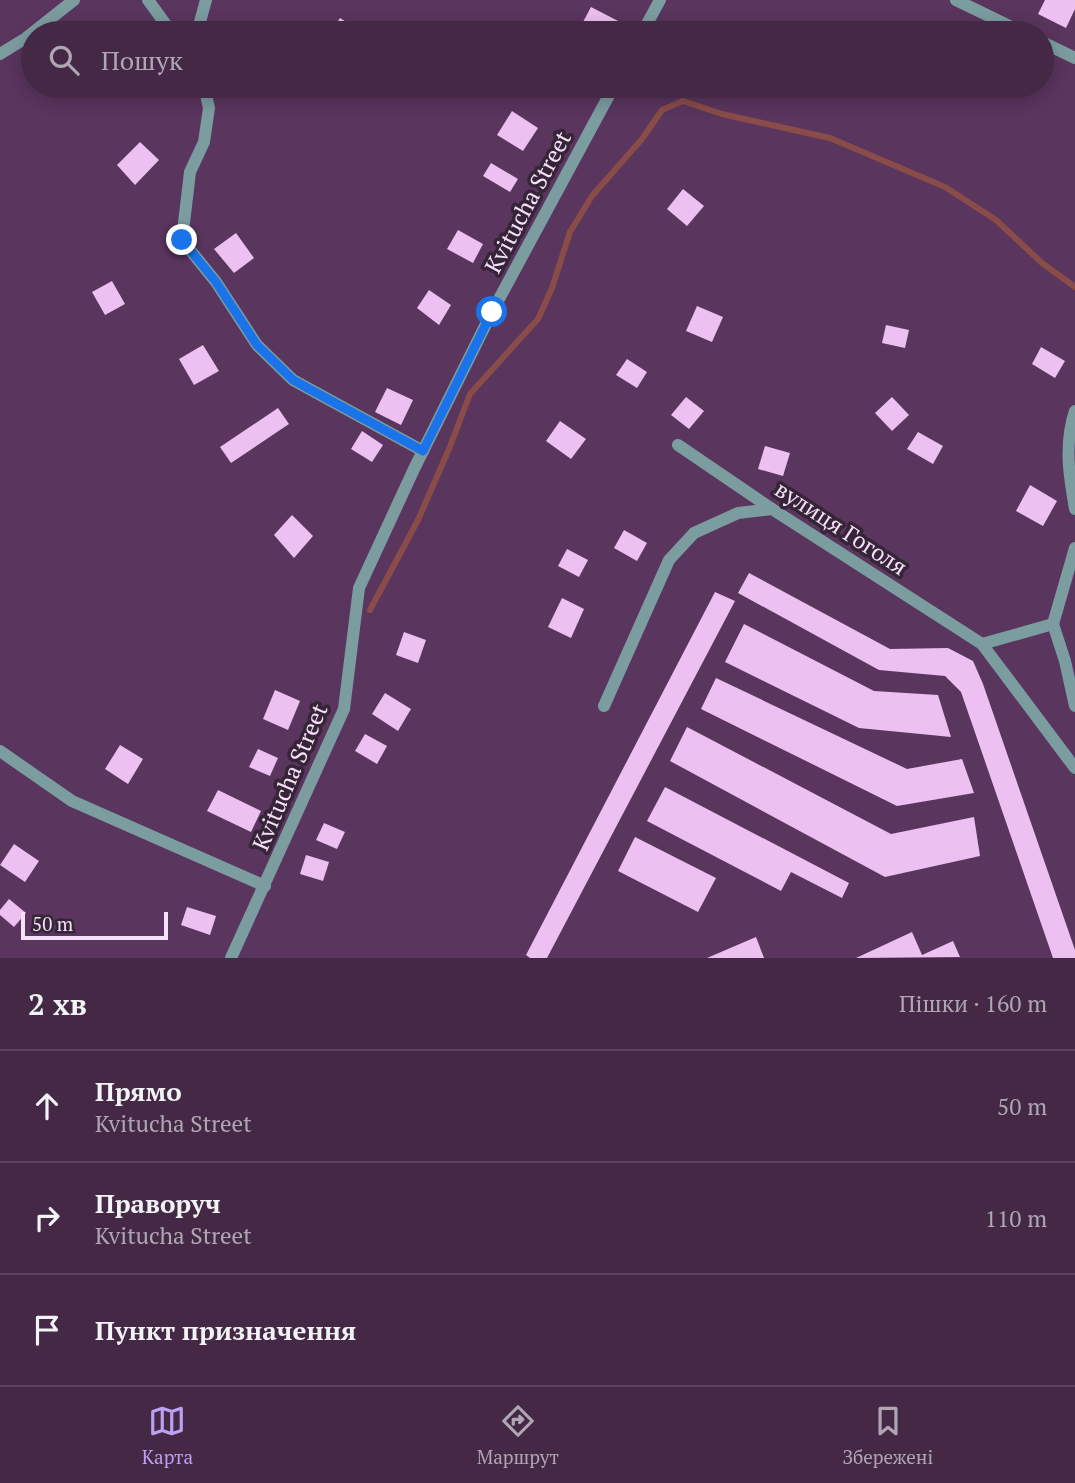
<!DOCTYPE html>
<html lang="uk">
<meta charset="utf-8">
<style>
body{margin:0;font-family:"PT Serif",serif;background:#4e3451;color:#f1f3f6}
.scale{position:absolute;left:21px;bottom:18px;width:147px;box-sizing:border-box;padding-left:7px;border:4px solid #f6e0f9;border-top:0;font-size:19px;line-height:24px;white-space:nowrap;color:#f6e0f9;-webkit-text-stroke:5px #352537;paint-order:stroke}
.stop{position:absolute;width:21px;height:21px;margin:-16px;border:5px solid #1a73e8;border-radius:50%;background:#fff}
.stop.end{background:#1a73e8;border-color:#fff;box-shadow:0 2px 7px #0008}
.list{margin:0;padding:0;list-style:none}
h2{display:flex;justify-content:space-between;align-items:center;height:91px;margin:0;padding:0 28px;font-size:30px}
h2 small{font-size:23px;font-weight:400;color:#afa6b3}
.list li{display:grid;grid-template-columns:46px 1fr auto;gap:21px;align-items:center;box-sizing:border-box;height:112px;padding:0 28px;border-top:2px solid #5c445f}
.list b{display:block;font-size:26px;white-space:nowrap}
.list p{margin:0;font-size:23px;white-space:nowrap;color:#afa6b3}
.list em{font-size:23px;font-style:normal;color:#afa6b3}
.icon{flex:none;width:38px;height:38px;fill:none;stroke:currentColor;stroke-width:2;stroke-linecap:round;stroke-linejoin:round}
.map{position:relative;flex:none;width:1075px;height:958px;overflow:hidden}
.search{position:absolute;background:#442846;box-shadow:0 4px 18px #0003;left:21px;right:21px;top:21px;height:77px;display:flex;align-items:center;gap:18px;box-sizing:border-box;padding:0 24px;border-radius:38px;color:#afa6b3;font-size:26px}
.sheet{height:427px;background:#442846}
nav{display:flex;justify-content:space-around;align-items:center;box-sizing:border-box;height:98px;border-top:2px solid #5c445f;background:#442846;font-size:19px;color:#afa6b3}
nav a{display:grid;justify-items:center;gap:4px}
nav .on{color:#bca0f2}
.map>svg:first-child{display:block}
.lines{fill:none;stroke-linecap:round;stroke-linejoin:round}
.stream{stroke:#894c49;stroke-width:6}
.building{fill:#ecc0f0}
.minor{stroke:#7c9da0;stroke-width:12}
.route{stroke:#1a73e8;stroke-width:9}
.labels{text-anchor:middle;stroke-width:7;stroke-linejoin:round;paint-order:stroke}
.street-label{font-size:23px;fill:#f6e0f9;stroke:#352537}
</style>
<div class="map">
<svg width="1075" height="958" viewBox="0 0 1075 958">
<rect width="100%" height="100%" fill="#5a355e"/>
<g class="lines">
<polyline class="stream" points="370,610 418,520 449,449 470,394 538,319 552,288 570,232 592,196 642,139 662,110 683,101 722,114 830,138 945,187 996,220 1042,263 1075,287"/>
</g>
<g class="building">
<polygon points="1045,0 1075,0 1075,9 1066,28 1038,14"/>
<polygon points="591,7 622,23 616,33 605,33 583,22"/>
<polygon points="340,18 363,33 330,33"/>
<polygon points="991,86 1018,86 1013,96"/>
<polygon points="512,111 538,128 523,151 497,135"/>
<polygon points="140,142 159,160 135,185 117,165"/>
<polygon points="491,163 518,179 510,192 483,176"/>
<polygon points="683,189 704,206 687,226 667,209"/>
<polygon points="458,230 483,244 473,263 447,249"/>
<polygon points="236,233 254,258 234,273 214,249"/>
<polygon points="112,281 125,304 105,315 92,292"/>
<polygon points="429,290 451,305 439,325 417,308"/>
<polygon points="697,306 723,317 712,342 686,331"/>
<polygon points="886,325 909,330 905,348 882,343"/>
<polygon points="203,345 219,371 194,385 179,359"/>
<polygon points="1041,347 1065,361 1055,378 1032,364"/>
<polygon points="627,359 647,372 637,388 616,375"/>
<polygon points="387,388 413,400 401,425 375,412"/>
<polygon points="686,397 704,411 689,429 671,415"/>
<polygon points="892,397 909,415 892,431 875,413"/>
<polygon points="278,408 289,424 231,463 220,447"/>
<polygon points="560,421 586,439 571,459 546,441"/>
<polygon points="362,431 383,445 372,462 351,449"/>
<polygon points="918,432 943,446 933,464 907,449"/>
<polygon points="765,446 790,453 783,476 758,469"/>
<polygon points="1030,485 1057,501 1043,526 1016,511"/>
<polygon points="292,515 313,536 294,558 274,535"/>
<polygon points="624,530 647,543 637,561 614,548"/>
<polygon points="567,549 588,560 579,577 558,566"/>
<polygon points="749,573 890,649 948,648 973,661 983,684 1075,950 1075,958 1053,958 961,692 945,676 879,670 738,593"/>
<polygon points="715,592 735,601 547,958 530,958 526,955"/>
<polygon points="562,598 584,609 571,638 548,627"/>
<polygon points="744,624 874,691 938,695 951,737 859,728 725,662"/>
<polygon points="404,632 426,640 418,663 396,655"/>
<polygon points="716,678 907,769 962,759 974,793 897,806 701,709"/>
<polygon points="275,690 300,701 288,730 263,719"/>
<polygon points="385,693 411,709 398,731 372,714"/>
<polygon points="687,727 891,834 974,817 980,856 885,877 670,761"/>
<polygon points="365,734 387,746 377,764 355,751"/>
<polygon points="120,745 143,759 128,784 105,769"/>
<polygon points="258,749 278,758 270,776 249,767"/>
<polygon points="665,787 849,883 842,898 791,872 781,891 647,821"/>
<polygon points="218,790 261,811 251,832 207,811"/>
<polygon points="324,823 345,832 337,849 316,840"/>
<polygon points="635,837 716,878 698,912 618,871"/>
<polygon points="14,844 39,861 25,882 0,865"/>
<polygon points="306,855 329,862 323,881 300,874"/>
<polygon points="9,899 26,913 14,927 0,915 0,910"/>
<polygon points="187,907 216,916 210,935 181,925"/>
<polygon points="912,932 922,955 953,941 960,957 856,958"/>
<polygon points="756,937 764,958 707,958"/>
</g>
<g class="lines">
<g class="minor">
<polyline points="148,0 172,33"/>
<polyline points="956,0 1024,33"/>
<polyline points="197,33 206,0"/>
<polyline points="642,33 660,0"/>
<polyline points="1042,42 1075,58"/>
<polyline points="0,54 26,38 74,0"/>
<polyline points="204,86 209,108 204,142 190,172 182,240 216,282 257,345 293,380 423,451"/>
<path d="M1075 411C1064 444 1069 475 1075 509"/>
<polyline points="678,445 772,509 982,644 1075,768"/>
<polyline points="1053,624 1065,661 1075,706"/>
<polyline points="982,644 1053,624 1075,548"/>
<polyline points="604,706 669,560 694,533 738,513 772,509"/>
<polyline points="0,751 72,801 265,886"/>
<polyline points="231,958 344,709 359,588 414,469 492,312 614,86"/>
</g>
</g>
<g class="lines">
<polyline class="route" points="182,240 216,282 257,345 293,380 423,451 492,312"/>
</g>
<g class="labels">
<g class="street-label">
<text transform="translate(528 202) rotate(-62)" y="8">Kvitucha Street</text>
<text transform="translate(841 528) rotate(33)" y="8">вулиця Гоголя</text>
<text transform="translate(290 777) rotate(-67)" y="8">Kvitucha Street</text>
</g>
</g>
</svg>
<div class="scale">50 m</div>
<div class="stop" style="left:492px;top:312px"></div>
<div class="stop end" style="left:182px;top:240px"></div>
<div class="search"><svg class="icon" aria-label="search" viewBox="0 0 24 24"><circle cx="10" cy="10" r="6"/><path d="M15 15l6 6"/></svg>Пошук</div>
</div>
<section class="sheet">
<h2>2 хв<small>Пішки · 160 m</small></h2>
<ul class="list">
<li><svg class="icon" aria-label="ahead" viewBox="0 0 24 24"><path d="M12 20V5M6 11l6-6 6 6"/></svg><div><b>Прямо</b><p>Kvitucha Street</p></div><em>50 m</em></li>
<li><svg class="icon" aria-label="right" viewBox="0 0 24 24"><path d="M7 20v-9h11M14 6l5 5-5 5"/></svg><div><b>Праворуч</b><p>Kvitucha Street</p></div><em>110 m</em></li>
<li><svg class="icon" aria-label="arrive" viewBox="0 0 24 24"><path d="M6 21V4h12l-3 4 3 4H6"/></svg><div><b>Пункт призначення</b></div></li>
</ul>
</section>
<nav>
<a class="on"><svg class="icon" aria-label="map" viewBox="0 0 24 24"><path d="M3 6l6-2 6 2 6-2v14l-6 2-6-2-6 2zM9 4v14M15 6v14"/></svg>Карта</a>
<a><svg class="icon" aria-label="directions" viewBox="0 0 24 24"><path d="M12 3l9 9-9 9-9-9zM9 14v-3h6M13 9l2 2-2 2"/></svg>Маршрут</a>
<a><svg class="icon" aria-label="saved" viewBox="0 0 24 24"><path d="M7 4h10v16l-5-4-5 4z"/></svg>Збережені</a>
</nav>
